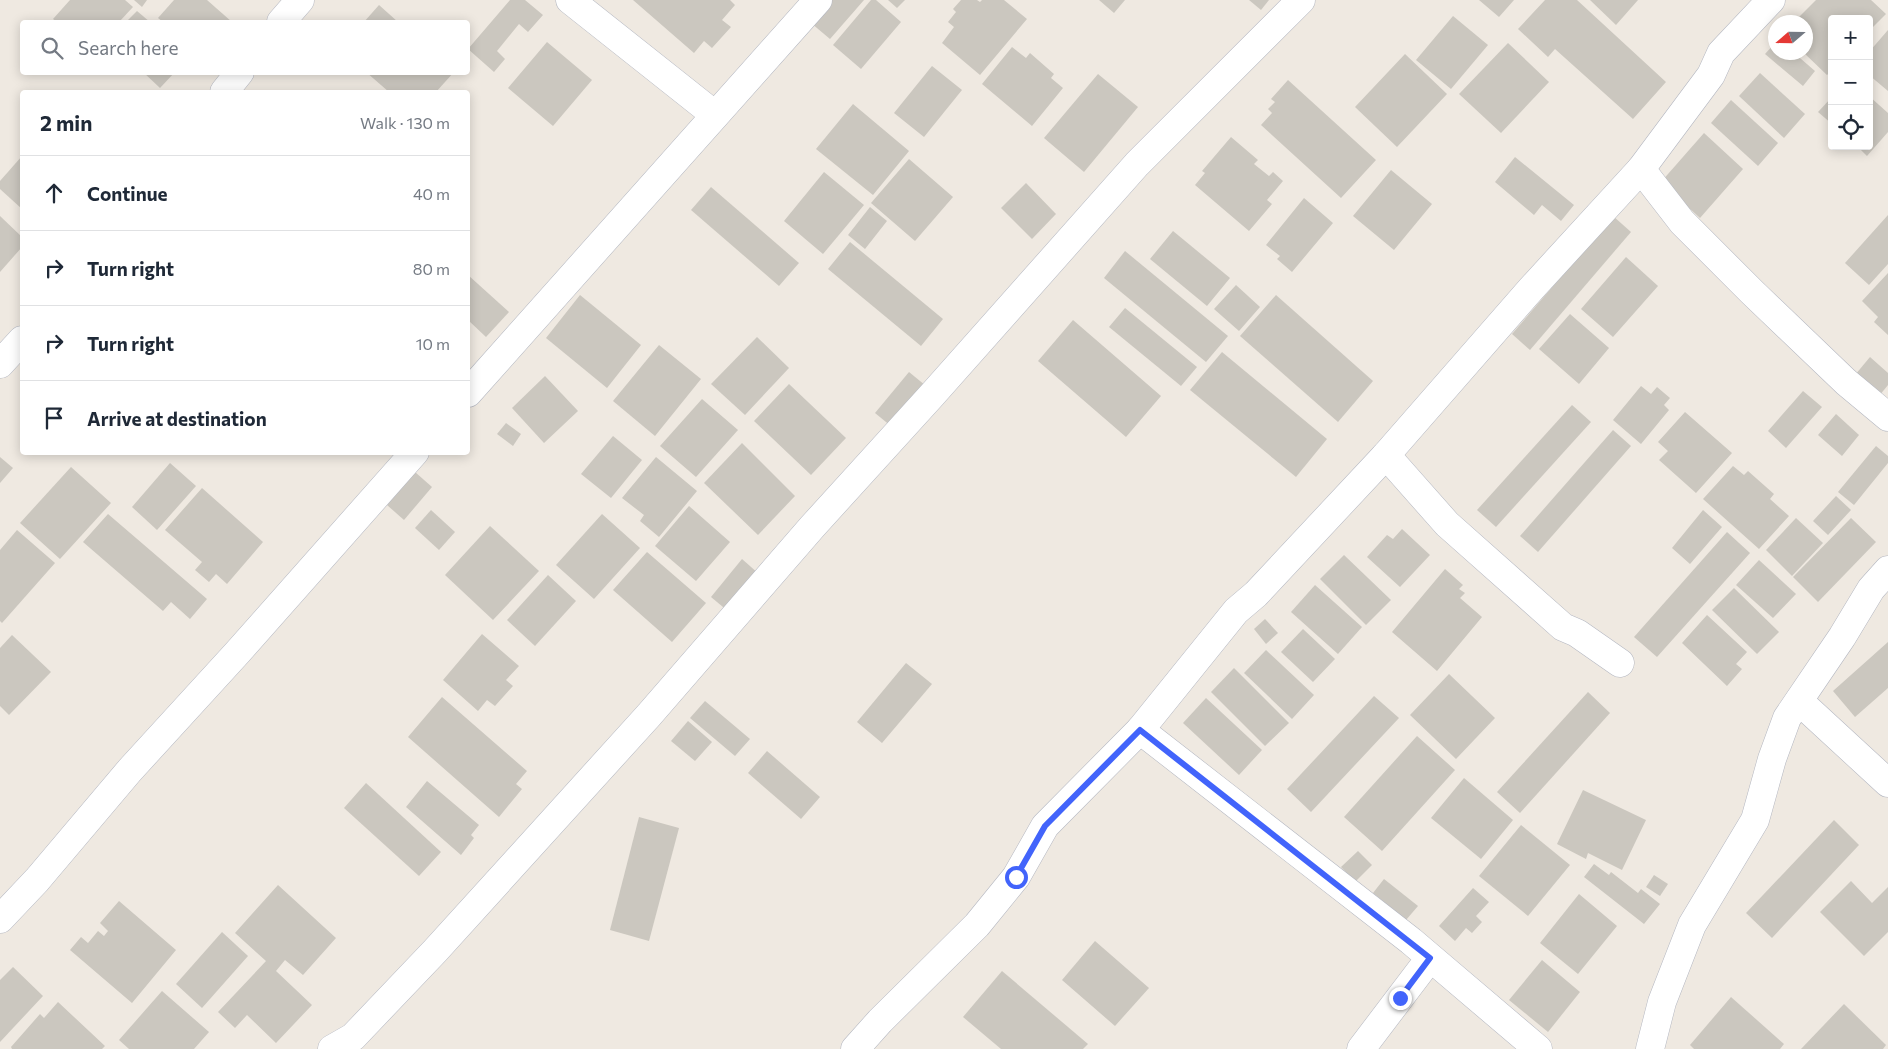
<!DOCTYPE html>
<meta charset="utf-8">
<style>
body{margin:0;font-family:Commissioner,sans-serif;background:#f2f2f3;color:#1f2937}
.controls{position:absolute;right:15px;top:15px;display:grid;overflow:hidden;border-radius:5px;box-shadow:0 2px 12px #0003}
.controls button{width:45px;height:45px;display:grid;place-items:center;padding:0;border:0;border-bottom:1px solid #e0e1e3;background:#fff;color:#1f2937;font:25px sans-serif}
.compass{position:absolute;left:1768px;top:15px;width:45px;height:45px;border-radius:50%;background:#fff;box-shadow:0 2px 12px #0003;rotate:250deg}
.stop{position:absolute;width:15px;height:15px;margin:-11px;border:4px solid #4264fb;border-radius:50%;background:#fff}
.stop.end{background:#4264fb;border-color:#fff;box-shadow:0 1px 5px #0008}
.list{margin:0;padding:0;list-style:none}
h2{display:flex;justify-content:space-between;align-items:center;height:65px;margin:0;padding:0 20px;font-size:21px}
h2 small{font-size:16px;font-weight:400;color:#747a83}
.list li{display:grid;grid-template-columns:32px 1fr auto;gap:15px;align-items:center;box-sizing:border-box;height:75px;padding:0 20px;border-top:1px solid #e0e1e3}
.list b{display:block;font-size:19px;white-space:nowrap}
.list em{font-size:16px;font-style:normal;color:#747a83}
.icon{flex:none;width:28px;height:28px;fill:none;stroke:currentColor;stroke-width:2;stroke-linecap:round;stroke-linejoin:round}
.map{position:relative;flex:none;width:1888px;height:1049px;overflow:hidden}
.search{position:absolute;background:#fff;box-shadow:0 2px 12px #0003;left:20px;top:20px;width:450px;height:55px;display:flex;align-items:center;gap:12px;box-sizing:border-box;padding:0 18px;border-radius:5px;color:#747a83;font-size:19px}
.panel{position:absolute;background:#fff;box-shadow:0 2px 12px #0003;left:20px;top:90px;width:450px;height:365px;border-radius:5px}
.map>svg:first-child{display:block}
.building{fill:#cbc7bf}
.lines{fill:none;stroke-linecap:round;stroke-linejoin:round}
.minor-casing{stroke:#b4b7c1;stroke-width:29}
.minor{stroke:#fff;stroke-width:28}
.route{stroke:#4264fb;stroke-width:6}
</style>
<div class="map">
<svg width="1888" height="1049" viewBox="0 0 1888 1049">
<rect width="100%" height="100%" fill="#efe9e1"/>
<g class="building">
<polygon points="70,0 125,0 133,7 119,22 57,22 53,19"/>
<polygon points="134,0 147,0 142,7"/>
<polygon points="174,0 207,0 232,22 163,22 158,18"/>
<polygon points="510,0 525,0 543,15 528,32 519,24 497,51 505,59 494,72 468,49"/>
<polygon points="633,0 730,0 735,5 722,20 731,27 712,48 704,41 694,53"/>
<polygon points="831,0 864,0 830,39 811,23"/>
<polygon points="871,0 876,0 901,22 861,69 833,45"/>
<polygon points="888,0 905,0 897,8"/>
<polygon points="961,0 977,0 980,2 982,0 1004,0 1027,19 980,75 942,43 954,27 948,22 956,12 953,9"/>
<polygon points="1099,0 1125,0 1114,13"/>
<polygon points="1249,0 1269,0 1261,10"/>
<polygon points="1479,0 1514,0 1499,17"/>
<polygon points="1545,0 1577,0 1666,82 1633,119 1555,49 1548,57 1518,29"/>
<polygon points="1590,0 1638,0 1616,25"/>
<polygon points="1816,0 1871,0 1886,14 1869,31 1869,19 1832,19 1832,70 1827,75 1803,52 1806,52 1806,22 1794,22"/>
<polygon points="379,5 398,22 364,22"/>
<polygon points="137,11 150,22 126,22"/>
<polygon points="1453,16 1488,45 1451,89 1416,60"/>
<polygon points="1888,30 1888,91 1869,75 1869,52"/>
<polygon points="547,42 592,80 553,126 508,88"/>
<polygon points="1776,42 1776,52 1793,52 1815,71 1803,86 1765,54"/>
<polygon points="1508,43 1549,82 1501,133 1459,94"/>
<polygon points="1012,47 1026,58 1030,53 1054,74 1051,78 1063,88 1032,126 982,84"/>
<polygon points="1405,54 1447,94 1397,147 1355,107"/>
<polygon points="932,66 962,90 924,137 894,113"/>
<polygon points="143,72 175,72 160,88"/>
<polygon points="366,72 454,72 436,92 389,92"/>
<polygon points="1760,73 1805,114 1784,138 1739,96"/>
<polygon points="1098,74 1138,107 1084,172 1044,138"/>
<polygon points="1288,80 1376,160 1341,198 1261,125 1272,113 1268,109 1275,102 1271,99"/>
<polygon points="1869,96 1888,113 1888,132 1867,156 1857,146 1869,146"/>
<polygon points="1832,97 1832,124 1818,112"/>
<polygon points="1731,100 1778,143 1758,166 1711,123"/>
<polygon points="853,104 909,151 873,195 816,149"/>
<polygon points="1704,133 1743,169 1700,218 1661,182"/>
<polygon points="1231,137 1258,160 1254,164 1269,176 1273,172 1283,181 1267,200 1272,204 1249,231 1195,185 1205,173 1202,171"/>
<polygon points="22,156 22,209 0,189 0,181"/>
<polygon points="1515,157 1574,205 1561,221 1542,205 1534,215 1495,182"/>
<polygon points="909,159 953,197 915,241 871,203"/>
<polygon points="1391,170 1432,204 1394,250 1353,216"/>
<polygon points="824,172 864,205 823,254 784,221"/>
<polygon points="1026,183 1056,214 1032,239 1001,208"/>
<polygon points="711,187 799,263 779,286 691,210"/>
<polygon points="1304,198 1333,223 1292,272 1277,259 1280,256 1266,245"/>
<polygon points="870,207 887,221 865,249 848,235"/>
<polygon points="1888,215 1888,264 1869,285 1845,263"/>
<polygon points="0,216 22,237 22,247 0,272"/>
<polygon points="1613,216 1631,232 1530,350 1512,334"/>
<polygon points="1173,231 1230,278 1207,306 1150,259"/>
<polygon points="850,242 943,319 921,346 828,269"/>
<polygon points="1125,251 1228,336 1206,362 1104,278"/>
<polygon points="1626,257 1658,286 1613,337 1581,309"/>
<polygon points="1888,273 1888,335 1874,322 1878,317 1862,301"/>
<polygon points="468,275 509,312 486,337 468,320"/>
<polygon points="1236,285 1260,307 1239,331 1214,309"/>
<polygon points="580,295 641,345 607,388 546,338"/>
<polygon points="1276,295 1373,381 1338,422 1240,336"/>
<polygon points="1125,308 1197,367 1181,386 1109,327"/>
<polygon points="1570,314 1609,348 1579,384 1539,349"/>
<polygon points="1073,320 1161,396 1126,437 1038,361"/>
<polygon points="757,337 789,368 745,415 711,384"/>
<polygon points="659,345 701,379 655,436 613,401"/>
<polygon points="1222,352 1327,439 1296,477 1190,390"/>
<polygon points="1870,357 1888,373 1888,385 1879,396 1855,375"/>
<polygon points="909,372 931,390 897,431 875,413"/>
<polygon points="545,376 578,411 544,443 512,408"/>
<polygon points="789,384 846,438 811,475 754,421"/>
<polygon points="1641,386 1651,394 1657,387 1670,398 1664,405 1669,410 1641,444 1613,420"/>
<polygon points="1803,391 1822,407 1786,448 1768,431"/>
<polygon points="702,399 738,430 696,477 660,446"/>
<polygon points="1572,405 1591,422 1496,527 1477,510"/>
<polygon points="1685,412 1732,453 1696,493 1659,460 1668,451 1658,442"/>
<polygon points="1836,414 1859,435 1842,456 1818,435"/>
<polygon points="506,423 521,434 513,446 497,434"/>
<polygon points="1613,430 1631,446 1538,552 1520,536"/>
<polygon points="613,436 642,460 611,498 581,474"/>
<polygon points="742,443 795,496 758,535 704,483"/>
<polygon points="1876,446 1888,456 1888,463 1854,505 1838,492"/>
<polygon points="0,457 13,468 0,483"/>
<polygon points="656,457 697,491 659,537 640,521 644,515 622,498"/>
<polygon points="170,463 196,486 157,530 132,507"/>
<polygon points="1733,466 1744,475 1748,471 1774,494 1770,499 1789,516 1759,549 1703,499"/>
<polygon points="71,467 111,503 60,559 20,523"/>
<polygon points="415,472 432,487 404,520 387,505"/>
<polygon points="202,488 263,542 227,584 216,574 209,582 195,570 202,562 165,530"/>
<polygon points="1836,496 1851,510 1828,535 1813,521"/>
<polygon points="689,506 730,542 696,581 655,546"/>
<polygon points="431,510 455,532 439,550 415,528"/>
<polygon points="1703,510 1722,527 1690,564 1672,548"/>
<polygon points="108,514 207,599 190,619 171,602 163,611 83,542"/>
<polygon points="602,514 640,548 594,599 556,565"/>
<polygon points="1796,518 1823,543 1792,576 1766,550"/>
<polygon points="1851,518 1876,542 1818,602 1793,577"/>
<polygon points="490,526 539,571 493,620 445,575"/>
<polygon points="1402,529 1430,555 1400,587 1367,557 1387,535 1393,539"/>
<polygon points="17,530 55,563 2,623 0,621 0,550"/>
<polygon points="1727,532 1750,553 1657,657 1634,637"/>
<polygon points="647,552 706,603 672,642 613,590"/>
<polygon points="1344,555 1391,600 1366,625 1320,579"/>
<polygon points="742,559 759,574 729,612 711,597"/>
<polygon points="1759,560 1796,594 1773,618 1736,585"/>
<polygon points="1445,569 1463,585 1459,589 1465,593 1460,598 1482,617 1437,671 1392,632"/>
<polygon points="548,575 576,601 535,646 507,620"/>
<polygon points="1315,585 1362,627 1338,654 1291,612"/>
<polygon points="1734,588 1779,632 1757,654 1712,610"/>
<polygon points="1707,615 1747,652 1736,664 1742,669 1727,686 1682,643"/>
<polygon points="1265,619 1278,633 1266,644 1254,629"/>
<polygon points="1303,629 1335,659 1313,682 1281,652"/>
<polygon points="482,634 519,666 506,680 513,686 495,706 487,700 478,711 443,680"/>
<polygon points="12,635 51,672 9,715 0,706 0,648"/>
<polygon points="1888,642 1888,688 1855,717 1833,691"/>
<polygon points="1266,650 1314,695 1292,719 1244,673"/>
<polygon points="906,663 932,684 882,743 857,722"/>
<polygon points="1234,668 1289,723 1265,746 1211,692"/>
<polygon points="1449,674 1495,718 1456,759 1410,715"/>
<polygon points="1588,692 1610,713 1520,813 1497,792"/>
<polygon points="1374,696 1399,718 1311,812 1287,789"/>
<polygon points="442,697 527,771 516,784 522,789 499,817 408,737"/>
<polygon points="1206,698 1262,750 1239,775 1183,723"/>
<polygon points="705,701 750,739 735,756 690,718"/>
<polygon points="688,721 712,742 695,761 671,741"/>
<polygon points="1417,736 1455,770 1382,851 1344,817"/>
<polygon points="767,751 820,797 801,819 748,773"/>
<polygon points="1464,778 1513,820 1481,859 1431,818"/>
<polygon points="427,781 479,825 471,835 474,838 461,855 406,807"/>
<polygon points="366,783 441,852 419,876 344,808"/>
<polygon points="1583,790 1646,820 1622,870 1588,853 1586,859 1557,844"/>
<polygon points="639,817 679,828 649,941 610,930"/>
<polygon points="1834,820 1859,845 1772,938 1746,913"/>
<polygon points="1521,825 1570,865 1528,916 1479,876"/>
<polygon points="1358,851 1372,865 1355,882 1341,867"/>
<polygon points="1594,864 1609,875 1611,872 1638,893 1641,889 1660,904 1644,924 1584,877"/>
<polygon points="1654,875 1668,884 1660,896 1646,887"/>
<polygon points="1384,879 1418,906 1406,920 1373,893"/>
<polygon points="1851,881 1872,903 1888,887 1888,932 1864,956 1820,912"/>
<polygon points="278,885 336,938 303,975 285,960 276,971 312,1005 276,1043 247,1015 235,1028 218,1012 266,961 235,933"/>
<polygon points="1473,888 1489,902 1476,916 1482,922 1472,933 1466,928 1455,941 1439,926"/>
<polygon points="1579,894 1617,926 1578,974 1540,943"/>
<polygon points="119,901 176,950 132,1003 70,950 81,937 88,943 98,931 104,936 108,931 100,923"/>
<polygon points="222,932 248,956 202,1008 176,984"/>
<polygon points="1095,941 1149,988 1115,1026 1062,980"/>
<polygon points="1542,960 1580,992 1548,1032 1509,1000"/>
<polygon points="13,967 43,996 0,1042 0,980"/>
<polygon points="1002,971 1088,1044 1083,1049 1001,1049 963,1017"/>
<polygon points="162,991 209,1032 194,1049 129,1049 119,1040"/>
<polygon points="1731,997 1784,1044 1780,1049 1694,1049 1690,1045"/>
<polygon points="58,1002 105,1046 102,1049 12,1049 11,1047 40,1014 44,1018"/>
<polygon points="1844,1004 1886,1045 1883,1049 1801,1049"/>
</g>
<g class="lines">
<g class="minor-casing">
<g id="minor">
<polyline points="570,0 715,115"/>
<polyline points="281,22 300,0"/>
<polyline points="224,92 240,72"/>
<polyline points="1641,169 1682,222 1752,292 1846,382 1888,417"/>
<polyline points="0,364 22,340"/>
<polyline points="468,393 818,0"/>
<polyline points="1386,455 1447,524 1563,627 1577,633 1620,663"/>
<polyline points="1799,701 1888,783"/>
<polyline points="1140,730 1411,941 1538,1049"/>
<polyline points="0,919 37,880 130,770 237,653 415,452"/>
<polyline points="332,1049 353,1037 435,951 649,715 812,527 932,395 1137,164 1301,0"/>
<polyline points="855,1049 880,1021 977,925 1016,877 1045,826 1140,730 1236,611 1256,594 1386,455 1531,289 1641,169 1711,75 1721,53 1771,0"/>
<polyline points="1361,1049 1430,958"/>
<polyline points="1650,1049 1662,1002 1692,925 1755,820 1772,759 1787,718 1842,637 1871,589 1888,570"/>
</g>
</g>
<use href="#minor" class="minor"/>
</g>
<g class="lines">
<polyline class="route" points="1016,877 1045,826 1140,730 1430,958 1400,998"/>
</g>
</svg>
<div class="controls">
<button>+</button>
<button>−</button>
<button><svg class="icon" aria-label="locate" viewBox="0 0 24 24"><circle cx="12" cy="12" r="6"/><path d="M12 2v4M12 18v4M2 12h4M18 12h4"/></svg></button>
</div>
<svg class="compass" viewBox="-18 -18 36 36"><path d="M0-13l5 13h-10z" fill="#e53935"/><path d="M0 13l5-13h-10z" fill="#747a83"/></svg>
<div class="stop" style="left:1016px;top:877px"></div>
<div class="stop end" style="left:1400px;top:998px"></div>
<div class="search"><svg class="icon" aria-label="search" viewBox="0 0 24 24"><circle cx="10" cy="10" r="6"/><path d="M15 15l6 6"/></svg>Search here</div>
<section class="panel">
<h2>2 min<small>Walk · 130 m</small></h2>
<ul class="list">
<li><svg class="icon" aria-label="ahead" viewBox="0 0 24 24"><path d="M12 20V5M6 11l6-6 6 6"/></svg><div><b>Continue</b></div><em>40 m</em></li>
<li><svg class="icon" aria-label="right" viewBox="0 0 24 24"><path d="M7 20v-9h11M14 6l5 5-5 5"/></svg><div><b>Turn right</b></div><em>80 m</em></li>
<li><svg class="icon" aria-label="right" viewBox="0 0 24 24"><path d="M7 20v-9h11M14 6l5 5-5 5"/></svg><div><b>Turn right</b></div><em>10 m</em></li>
<li><svg class="icon" aria-label="arrive" viewBox="0 0 24 24"><path d="M6 21V4h12l-3 4 3 4H6"/></svg><div><b>Arrive at destination</b></div></li>
</ul>
</section>
</div>
